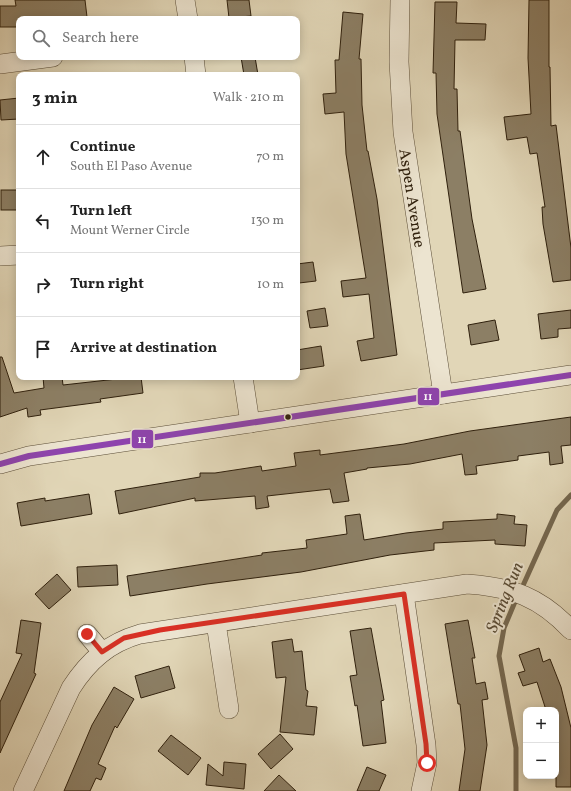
<!DOCTYPE html>
<meta charset="utf-8">
<style>
body{margin:0;font-family:Vollkorn,serif;background:#f2f2f2;color:#222}
.controls{position:absolute;right:12px;bottom:12px;display:grid;overflow:hidden;border-radius:8px;box-shadow:0 2px 10px #0003}
.controls button{width:36px;height:36px;display:grid;place-items:center;padding:0;border:0;border-bottom:1px solid #e0e0e0;background:#fff;color:#222;font:20px sans-serif}
.stop{position:absolute;width:12px;height:12px;margin:-9px;border:3px solid #d93025;border-radius:50%;background:#fff}
.stop.end{background:#d93025;border-color:#fff;box-shadow:0 1px 4px #0008}
.list{margin:0;padding:0;list-style:none}
h2{display:flex;justify-content:space-between;align-items:center;height:52px;margin:0;padding:0 16px;font-size:17px}
h2 small{font-size:13px;font-weight:400;color:#767676}
.list li{display:grid;grid-template-columns:26px 1fr auto;gap:12px;align-items:center;box-sizing:border-box;height:64px;padding:0 16px;border-top:1px solid #e0e0e0}
.list b{display:block;font-size:15px;white-space:nowrap}
.list p{margin:0;font-size:13px;white-space:nowrap;color:#767676}
.list em{font-size:13px;font-style:normal;color:#767676}
.icon{flex:none;width:22px;height:22px;fill:none;stroke:currentColor;stroke-width:2;stroke-linecap:round;stroke-linejoin:round}
.map{position:relative;flex:none;width:571px;height:791px;overflow:hidden}
.search{position:absolute;background:#fff;box-shadow:0 2px 10px #0003;left:16px;top:16px;width:284px;height:44px;display:flex;align-items:center;gap:10px;box-sizing:border-box;padding:0 14px;border-radius:8px;color:#767676;font-size:15px}
.panel{position:absolute;background:#fff;box-shadow:0 2px 10px #0003;left:16px;top:72px;width:284px;height:308px;border-radius:8px}
.map>svg:first-child{display:block}
.lines{fill:none;stroke-linecap:round;stroke-linejoin:round}
.stream{stroke:#756850;stroke-width:5}
.building{fill:#8c7f65;stroke:#2f200d}
.street-casing{stroke:#5c4e38;stroke-width:20}
.street{stroke:#ece4d0;stroke-width:19}
.bus-1-casing{stroke:#ece4d0;stroke-width:9}
.bus-1{stroke:#8e44ad;stroke-width:6}
.route{stroke:#d93025;stroke-width:5}
.bus-dot{fill:#2f200d;stroke:#ece4d0;stroke-width:1.5}
.labels{text-anchor:middle;stroke-width:4;stroke-linejoin:round;paint-order:stroke}
.street-label{font-size:16px;fill:#2f200d;stroke:#ece4d0}
.water-label{font-size:17px;font-style:italic;fill:#584a34;stroke:#ece4d0}
.line-badge{stroke:#ece4d0;stroke-width:1.5}
.badge-label{font-size:11px;text-anchor:middle;font-weight:bold;fill:#fff}
</style>
<div class="map">
<svg width="571" height="791" viewBox="0 0 571 791">
<rect width="100%" height="100%" fill="#e1d6b7"/>
<filter id="stains"><feTurbulence type="fractalNoise" baseFrequency=".005" numOctaves="4"/><feColorMatrix values="0 0 0 0 .2 0 0 0 0 .09 0 0 0 0 .02 0 0 0 .5 -.17"/></filter>
<radialGradient id="worn" r=".72"><stop offset=".6" stop-color="#630" stop-opacity="0"/><stop offset="1" stop-color="#630" stop-opacity=".3"/></radialGradient>
<g class="lines">
<g class="stream">
<polyline points="521,590 557,510 571,495"/>
<polyline points="516,791 516,748 499,656 504,628 517,597"/>
</g>
</g>
<g class="building">
<polygon points="15,0 85,0 87,17 65,19 19,19 19,27 0,27 0,6 16,6"/>
<polygon points="227,0 249,0 251,16 229,18"/>
<polygon points="529,0 549,0 549,67 550,67 551,126 556,125 571,248 571,280 553,282 543,224 542,207 545,207 537,153 530,154 527,137 507,140 504,117 531,114 528,58"/>
<polygon points="435,2 457,2 456,23 486,24 485,40 455,40 454,89 457,89 458,131 460,131 472,219 486,289 463,293 437,114 436,73 433,73"/>
<polygon points="343,12 363,14 359,59 361,59 362,105 367,151 368,151 377,199 397,355 361,361 357,341 374,338 369,294 343,297 341,281 366,278 346,154 344,112 325,114 323,94 336,93 335,60 339,60"/>
<polygon points="241,57 255,57 258,75 244,75"/>
<polygon points="19,98 19,119 1,120 0,100"/>
<rect x="1" y="190" width="18" height="20"/>
<polygon points="313,262 316,281 299,283 297,264"/>
<polygon points="325,308 328,326 310,328 307,311"/>
<polygon points="571,310 571,328 558,329 558,337 541,339 538,314"/>
<polygon points="495,320 499,340 471,345 468,325"/>
<polygon points="321,346 324,366 297,370 297,350"/>
<polygon points="0,357 2,357 14,393 44,388 43,377 62,377 63,385 117,379 117,377 141,377 143,393 100,399 101,402 40,410 41,415 28,417 27,408 0,417"/>
<polygon points="571,417 571,445 561,446 563,463 550,465 549,452 518,456 518,460 476,466 477,474 465,475 462,454 410,464 367,468 367,469 344,473 349,501 333,503 330,489 267,496 269,507 256,509 255,496 195,501 195,498 119,514 115,491 200,477 200,473 215,473 261,466 262,471 296,466 294,453 320,450 320,455 404,444 470,431"/>
<polygon points="89,494 92,514 21,526 17,503 45,498 45,501"/>
<polygon points="360,514 364,540 406,533 443,529 443,522 497,519 497,514 515,516 514,524 527,525 525,546 495,544 495,540 434,543 434,550 390,555 301,572 207,584 130,596 127,576 262,555 262,553 307,548 306,540 347,534 345,516"/>
<polygon points="117,565 118,585 78,587 77,567"/>
<polygon points="57,574 71,590 49,609 35,594"/>
<polygon points="21,620 41,623 34,673 36,674 0,753 0,702 22,654 16,653"/>
<polygon points="468,620 475,658 472,658 476,684 485,682 488,699 482,700 487,745 480,791 459,791 465,749 460,704 458,704 445,624"/>
<polygon points="371,628 384,700 381,701 386,743 363,746 357,705 355,706 350,676 357,675 350,631"/>
<polygon points="292,639 294,652 302,651 306,690 308,691 306,706 317,707 314,735 280,732 286,677 276,678 272,642"/>
<polygon points="539,648 543,662 550,659 561,687 571,728 571,787 556,787 556,710 546,710 537,682 523,686 518,673 525,671 519,655"/>
<polygon points="169,666 175,688 141,698 135,676"/>
<polygon points="114,687 134,699 117,728 115,726 98,764 106,768 101,780 96,778 90,791 64,791 92,725"/>
<polygon points="280,734 293,749 271,769 258,754"/>
<polygon points="171,735 201,758 188,775 158,751"/>
<polygon points="224,762 246,764 244,789 206,785 208,764 223,776"/>
<polygon points="367,767 386,775 379,791 357,791"/>
<polygon points="279,775 296,791 264,791"/>
</g>
<g class="lines">
<g class="street-casing">
<g id="street">
<polyline points="185,0 188,19"/>
<polyline points="400,0 399,62 403,132 443,394"/>
<polyline points="194,57 196,75"/>
<polyline points="0,64 53,57"/>
<polyline points="0,256 19,255"/>
<polyline points="243,377 250,423"/>
<polyline points="0,464 29,456 571,375"/>
<polyline points="404,594 426,745 427,763 421,791"/>
<polyline points="216,623 229,709"/>
<polyline points="87,634 102,652"/>
<path d="M23 791 71 688C89 660 109 643 140 634L467 584C512 587 540 597 571 630"/>
</g>
</g>
<use href="#street" class="street"/>
<g class="bus-1-casing">
<polyline id="bus-1" points="0,464 29,456 571,375"/>
</g>
<use href="#bus-1" class="bus-1"/>
</g>
<g class="lines">
<polyline class="route" points="87,634 102,652 124,638 160,630 404,594 426,744 427,763"/>
</g>
<circle class="bus-dot" cx="288" cy="417" r="3.5"/>
<g class="labels">
<g class="street-label">
<text transform="translate(413 198) rotate(81)" y="6">Aspen Avenue</text>
</g>
<g class="water-label">
<text transform="translate(504 597) rotate(-68)" y="6">Spring Run</text>
</g>
</g>
<g class="line-badge">
<rect x="417" y="387" width="23" height="19" rx="4" fill="#8e44ad"/>
<rect x="131" y="429" width="23" height="20" rx="4" fill="#8e44ad"/>
</g>
<g class="badge-label">
<text x="428" y="400">11</text>
<text x="142" y="443">11</text>
</g>
<rect width="100%" height="100%" filter="url(#stains)"/>
<rect width="100%" height="100%" fill="url(#worn)"/>
</svg>
<div class="controls">
<button>+</button>
<button>−</button>
</div>
<div class="stop" style="left:427px;top:763px"></div>
<div class="stop end" style="left:87px;top:634px"></div>
<div class="search"><svg class="icon" aria-label="search" viewBox="0 0 24 24"><circle cx="10" cy="10" r="6"/><path d="M15 15l6 6"/></svg>Search here</div>
<section class="panel">
<h2>3 min<small>Walk · 210 m</small></h2>
<ul class="list">
<li><svg class="icon" aria-label="ahead" viewBox="0 0 24 24"><path d="M12 20V5M6 11l6-6 6 6"/></svg><div><b>Continue</b><p>South El Paso Avenue</p></div><em>70 m</em></li>
<li><svg class="icon" aria-label="left" viewBox="0 0 24 24"><path d="M17 20v-9H6M10 6l-5 5 5 5"/></svg><div><b>Turn left</b><p>Mount Werner Circle</p></div><em>130 m</em></li>
<li><svg class="icon" aria-label="right" viewBox="0 0 24 24"><path d="M7 20v-9h11M14 6l5 5-5 5"/></svg><div><b>Turn right</b></div><em>10 m</em></li>
<li><svg class="icon" aria-label="arrive" viewBox="0 0 24 24"><path d="M6 21V4h12l-3 4 3 4H6"/></svg><div><b>Arrive at destination</b></div></li>
</ul>
</section>
</div>
